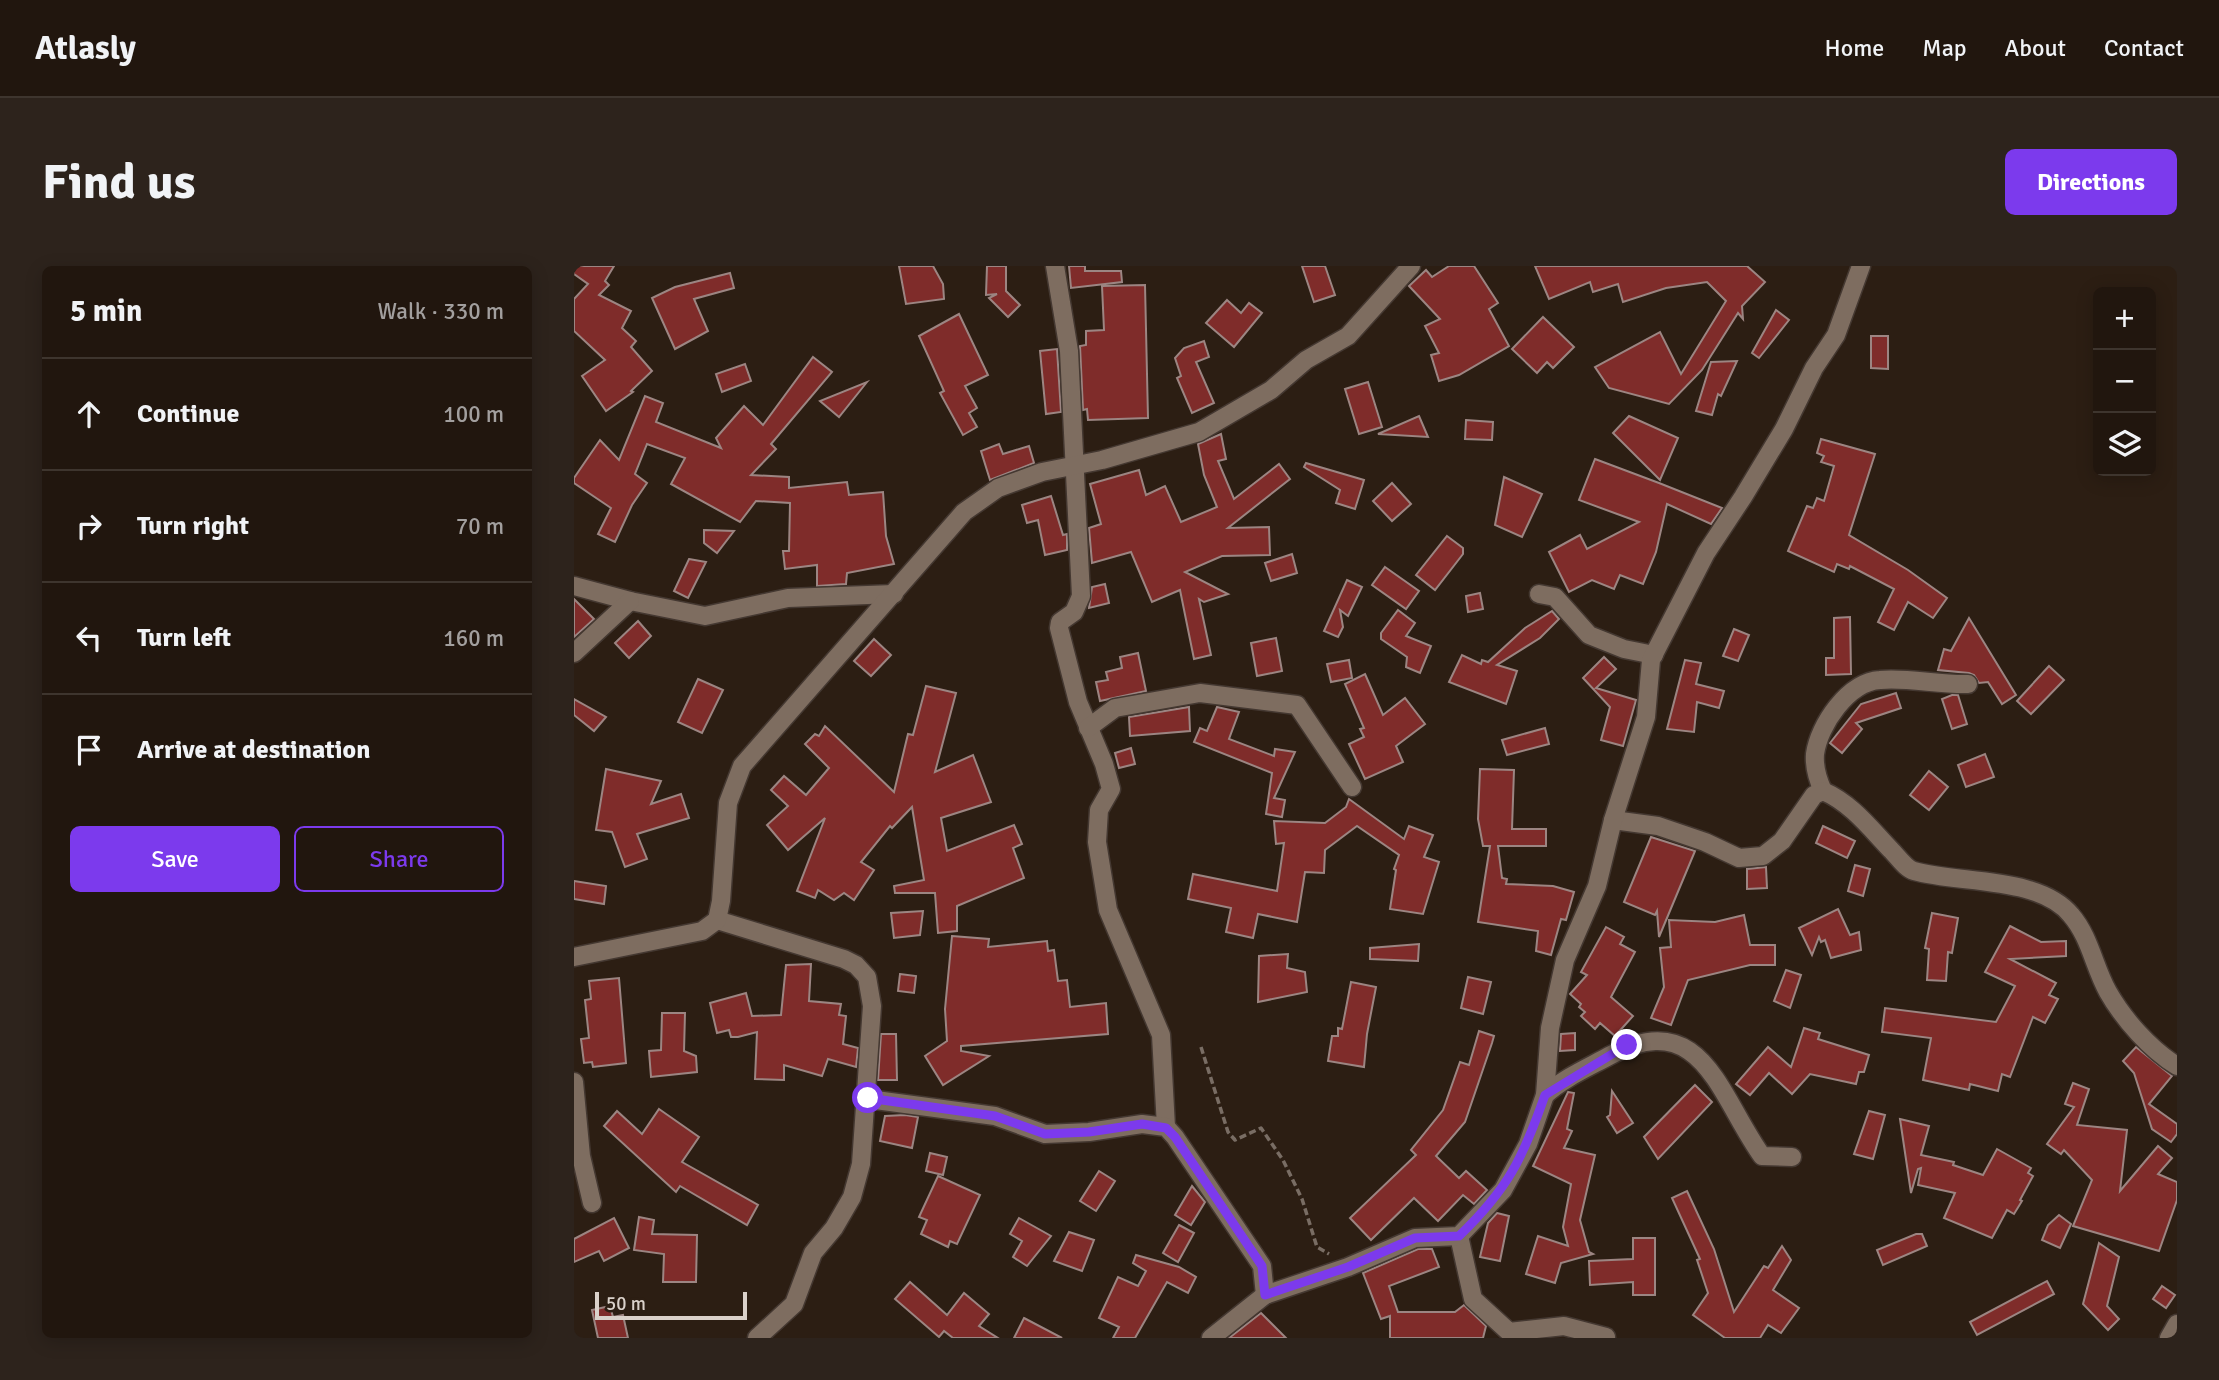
<!DOCTYPE html>
<meta charset="utf-8">
<style>
body{margin:0;font-family:Signika,sans-serif;background:#2d231c;color:#f1f3f6}
.controls{position:absolute;right:21px;top:21px;display:grid;overflow:hidden;border-radius:10px;box-shadow:0 4px 18px #0003}
.controls button{width:63px;height:63px;display:grid;place-items:center;padding:0;border:0;border-bottom:2px solid #3e352e;background:#21160e;color:#f1f3f6;font:35px sans-serif}
.scale{position:absolute;left:21px;bottom:18px;width:152px;box-sizing:border-box;padding-left:7px;border:4px solid #dad1ca;border-top:0;font-size:19px;line-height:24px;white-space:nowrap;color:#dad1ca;-webkit-text-stroke:5px #2c1e13;paint-order:stroke}
.stop{position:absolute;width:21px;height:21px;margin:-16px;border:5px solid #7c3aed;border-radius:50%;background:#fff}
.stop.end{background:#7c3aed;border-color:#fff;box-shadow:0 2px 7px #0008}
.list{margin:0;padding:0;list-style:none}
h2{display:flex;justify-content:space-between;align-items:center;height:91px;margin:0;padding:0 28px;font-size:30px}
h2 small{font-size:23px;font-weight:400;color:#a29f9e}
.list li{display:grid;grid-template-columns:46px 1fr auto;gap:21px;align-items:center;box-sizing:border-box;height:112px;padding:0 28px;border-top:2px solid #3e352e}
.list b{display:block;font-size:26px;white-space:nowrap}
.list em{font-size:23px;font-style:normal;color:#a29f9e}
.actions{display:flex;gap:14px;padding:21px 28px}
.actions a{flex:1;padding:16px 0;border:2px solid #7c3aed;border-radius:10px;text-align:center;font-size:24px;color:#7c3aed}
.actions .main{background:#7c3aed;color:#fff}
.icon{flex:none;width:38px;height:38px;fill:none;stroke:currentColor;stroke-width:2;stroke-linecap:round;stroke-linejoin:round}
.map{position:relative;flex:none;width:1603px;height:1072px;overflow:hidden;border-radius:10px}
header{display:flex;align-items:center;gap:42px;box-sizing:border-box;height:98px;padding:0 35px;background:#21160e;border-bottom:2px solid #3e352e}
header strong{font-size:33px}
nav{display:flex;gap:38px;margin-inline-start:auto;font-size:24px}
.intro{display:flex;align-items:center;justify-content:space-between;box-sizing:border-box;height:168px;padding:0 42px}
h1{margin:0;font-size:49px}
.button{padding:18px 32px;border-radius:10px;background:#7c3aed;color:#fff;font-size:24px;font-weight:700}
main{display:flex;gap:42px;padding:0 42px}
aside{flex:1;background:#21160e;border-radius:10px;box-shadow:0 4px 18px #0003}
.map>svg:first-child{display:block}
.building{fill:#7f2c2a;stroke:#9c8582;stroke-width:2}
.lines{fill:none;stroke-linecap:round;stroke-linejoin:round}
.minor-casing{stroke:#443831;stroke-width:21}
.path{stroke:#796d64;stroke-width:3.5;stroke-dasharray:7 3.5;stroke-linecap:butt}
.minor{stroke:#7e6d60;stroke-width:18}
.route{stroke:#7c3aed;stroke-width:9}
</style>
<header>
<strong>Atlasly</strong>
<nav><a>Home</a><a>Map</a><a>About</a><a>Contact</a></nav>
</header>
<div class="intro"><h1>Find us</h1><a class="button">Directions</a></div>
<main>
<aside>
<h2>5 min<small>Walk · 330 m</small></h2>
<ul class="list">
<li><svg class="icon" aria-label="ahead" viewBox="0 0 24 24"><path d="M12 20V5M6 11l6-6 6 6"/></svg><div><b>Continue</b></div><em>100 m</em></li>
<li><svg class="icon" aria-label="right" viewBox="0 0 24 24"><path d="M7 20v-9h11M14 6l5 5-5 5"/></svg><div><b>Turn right</b></div><em>70 m</em></li>
<li><svg class="icon" aria-label="left" viewBox="0 0 24 24"><path d="M17 20v-9H6M10 6l-5 5 5 5"/></svg><div><b>Turn left</b></div><em>160 m</em></li>
<li><svg class="icon" aria-label="arrive" viewBox="0 0 24 24"><path d="M6 21V4h12l-3 4 3 4H6"/></svg><div><b>Arrive at destination</b></div></li>
</ul>
<div class="actions"><a class="main">Save</a><a>Share</a></div>
</aside>
<div class="map">
<svg width="1603" height="1072" viewBox="0 0 1603 1072">
<rect width="100%" height="100%" fill="#2c1e13"/>
<g class="building">
<polygon points="0,0 40,0 31,15 35,19 25,29 57,45 48,62 62,75 57,81 78,105 57,125 59,126 32,145 8,110 31,94 0,65 0,33 14,18 0,8"/>
<polygon points="325,0 359,0 369,18 370,33 332,38"/>
<polygon points="413,0 432,0 432,25 446,39 434,51 415,32 423,28 412,29"/>
<polygon points="495,0 511,0 511,5 547,5 548,16 497,22"/>
<polygon points="728,0 751,0 761,29 740,36"/>
<polygon points="875,0 900,0 924,37 915,43 935,80 885,109 865,115 857,89 865,87 851,60 866,53 835,20 852,4 858,11"/>
<polygon points="961,0 1173,0 1191,16 1168,40 1169,53 1164,47 1128,104 1095,138 1035,122 1021,101 1086,66 1107,108 1152,35 1133,16 1092,22 1049,36 1044,18 1019,26 1016,16 975,33"/>
<polygon points="156,7 160,22 120,33 134,65 101,83 78,32 101,21"/>
<polygon points="571,19 574,152 514,154 513,143 509,144 506,80 512,79 512,65 530,64 528,20"/>
<polygon points="653,34 667,47 675,37 688,47 660,81 632,57"/>
<polygon points="1202,44 1215,54 1185,92 1178,87"/>
<polygon points="385,48 414,109 391,120 403,142 395,147 403,161 389,169 366,127 370,125 345,70"/>
<polygon points="969,51 1000,81 979,102 973,96 963,107 938,83"/>
<polygon points="1297,70 1314,70 1314,103 1297,102"/>
<polygon points="630,75 635,91 622,96 640,137 618,147 603,112 607,110 601,92 610,82"/>
<polygon points="483,83 487,146 472,148 466,85"/>
<polygon points="239,91 258,106 197,178 202,183 177,209 215,211 215,222 273,216 275,229 309,226 312,270 320,298 273,307 272,318 243,320 243,299 211,303 209,285 215,285 216,237 182,235 166,256 97,218 111,192 73,178 61,208 73,217 58,239 41,276 24,268 37,242 0,217 0,212 26,174 45,194 71,130 89,137 82,156 147,182 142,172 170,140 189,159"/>
<polygon points="1163,95 1147,130 1144,128 1138,149 1122,145 1137,96"/>
<polygon points="171,98 177,115 148,126 142,108"/>
<polygon points="293,116 265,151 246,135"/>
<polygon points="794,116 808,161 785,168 771,123"/>
<polygon points="845,150 854,171 804,168"/>
<polygon points="1055,150 1104,172 1086,214 1039,167"/>
<polygon points="892,154 919,156 918,174 891,173"/>
<polygon points="647,168 652,193 644,195 660,233 705,198 716,213 654,262 695,261 696,289 648,290 611,306 654,328 630,336 625,333 637,389 620,393 606,324 578,336 557,286 518,297 515,262 527,258 516,218 565,204 572,229 591,220 607,256 643,241 630,209 624,178"/>
<polygon points="1247,173 1301,188 1275,269 1334,304 1373,332 1359,352 1334,336 1320,364 1304,356 1320,323 1276,300 1275,303 1263,298 1260,306 1214,285 1233,240 1239,242 1243,232 1250,235 1260,200 1247,196 1250,190 1243,187"/>
<polygon points="425,178 429,188 455,180 460,197 416,214 407,185"/>
<polygon points="1021,193 1085,217 1148,242 1137,258 1093,238 1082,286 1069,318 1046,309 1040,323 1018,314 995,326 975,286 1006,269 1013,283 1065,256 1005,234"/>
<polygon points="732,197 790,214 781,243 762,237 766,224 730,201"/>
<polygon points="930,211 968,228 948,271 921,259"/>
<polygon points="818,217 837,238 818,255 799,235"/>
<polygon points="477,230 489,269 493,268 493,284 471,289 464,254 453,257 448,239"/>
<polygon points="130,264 160,265 143,287 130,277"/>
<polygon points="873,270 889,282 889,288 861,324 842,309"/>
<polygon points="718,288 723,307 697,315 691,297"/>
<polygon points="115,293 132,296 114,332 100,325"/>
<polygon points="811,301 845,325 832,343 798,319"/>
<polygon points="773,314 788,321 774,350 766,344 769,361 764,371 750,365"/>
<polygon points="531,318 535,337 515,342 518,321"/>
<polygon points="906,327 909,343 894,346 892,330"/>
<polygon points="0,333 20,353 0,371"/>
<polygon points="824,344 841,357 832,370 857,380 846,407 832,401 833,391 807,373 807,367"/>
<polygon points="978,345 985,353 966,372 923,399 943,405 932,438 875,416 888,389 907,398 908,394 914,396 951,362"/>
<polygon points="1276,351 1277,408 1252,409 1252,392 1260,392 1260,352"/>
<polygon points="1395,352 1442,429 1428,438 1414,416 1405,417 1400,409 1395,407 1364,404 1370,383 1377,385"/>
<polygon points="64,355 77,370 55,392 41,377"/>
<polygon points="1160,363 1175,369 1164,395 1149,390"/>
<polygon points="702,372 708,405 683,410 677,377"/>
<polygon points="300,373 317,389 297,410 280,395"/>
<polygon points="564,387 572,425 526,435 522,416 534,414 532,406 548,402 546,391"/>
<polygon points="1030,391 1042,403 1022,422 1062,434 1049,480 1027,474 1036,441 1009,412"/>
<polygon points="775,394 778,412 757,416 753,398"/>
<polygon points="1111,394 1127,397 1122,418 1150,425 1145,442 1123,436 1120,466 1093,463"/>
<polygon points="1475,400 1490,414 1457,448 1443,435"/>
<polygon points="791,408 809,449 831,432 851,458 822,480 829,496 791,513 775,478 790,471 786,463 790,462 771,418"/>
<polygon points="124,413 149,424 128,467 104,456"/>
<polygon points="352,420 382,427 361,506 399,489 417,536 367,552 373,585 440,559 448,578 439,582 450,612 383,640 383,665 364,667 361,627 321,627 320,620 350,614 338,541 318,562 316,560 287,596 300,604 280,634 270,627 260,634 244,624 241,632 223,625 251,552 214,584 193,559 214,540 197,524 210,510 232,529 255,502 231,478 241,468 245,470 251,460 320,526 334,468 339,469"/>
<polygon points="1322,427 1327,442 1282,457 1288,463 1268,487 1256,477 1287,438"/>
<polygon points="1378,429 1384,429 1393,458 1378,463 1368,433"/>
<polygon points="0,433 32,451 20,465 0,449"/>
<polygon points="615,441 616,465 556,470 555,451"/>
<polygon points="643,441 665,446 655,473 700,490 701,483 721,486 700,532 711,534 708,551 692,548 698,507 620,476 626,462 633,465"/>
<polygon points="971,462 975,478 933,489 928,474"/>
<polygon points="557,482 561,498 545,502 541,487"/>
<polygon points="1411,488 1420,511 1392,521 1384,499"/>
<polygon points="32,503 87,515 77,538 107,528 115,552 63,568 73,593 51,601 38,566 22,564"/>
<polygon points="906,503 940,504 938,563 972,563 972,580 924,580 928,612 933,613 932,618 979,620 1000,626 992,654 987,653 977,689 962,685 964,665 904,656 916,580 909,580 904,553"/>
<polygon points="1355,505 1374,521 1355,544 1336,529"/>
<polygon points="775,533 830,573 835,560 859,569 850,591 865,596 849,648 816,643 822,604 820,603 825,589 783,560 751,584 750,607 731,606 723,656 684,648 679,672 652,666 657,642 614,633 619,608 703,625 710,577 702,578 700,555 751,557 772,541"/>
<polygon points="1249,560 1281,575 1273,592 1242,577"/>
<polygon points="1077,571 1121,585 1085,671 1083,645 1081,649 1050,636"/>
<polygon points="1281,599 1296,603 1289,630 1274,625"/>
<polygon points="1192,601 1193,622 1173,623 1173,603"/>
<polygon points="0,615 32,620 30,638 0,633"/>
<polygon points="1264,643 1276,669 1285,666 1287,684 1257,692 1251,674 1247,676 1245,671 1238,689 1225,662"/>
<polygon points="349,645 346,669 320,672 317,647"/>
<polygon points="1358,647 1384,652 1378,687 1374,686 1372,715 1353,714 1355,683 1351,682"/>
<polygon points="1170,649 1176,679 1201,679 1201,699 1176,699 1114,714 1097,759 1077,752 1090,721 1086,682 1097,681 1095,654 1141,656"/>
<polygon points="1436,660 1467,676 1492,675 1492,690 1436,693 1482,717 1475,729 1484,733 1471,757 1459,751 1436,811 1428,808 1424,825 1396,818 1395,824 1349,814 1357,772 1308,766 1311,742 1422,756 1441,720 1411,706"/>
<polygon points="1032,661 1050,671 1046,678 1061,686 1037,731 1059,750 1041,770 1026,757 1021,763 1007,750 1011,746 1005,741 1007,738 996,728 1013,709 1007,706"/>
<polygon points="378,670 415,673 414,681 473,675 474,685 480,684 484,715 493,714 496,741 532,737 534,768 387,780 387,785 415,790 369,819 351,790 373,775 371,743"/>
<polygon points="845,678 844,695 796,693 796,682"/>
<polygon points="714,688 713,702 731,706 733,726 684,736 685,690"/>
<polygon points="237,698 235,735 267,738 265,749 272,750 269,778 284,782 282,801 254,793 248,810 210,799 210,814 181,813 183,766 164,771 157,771 155,764 143,767 136,737 172,727 178,750 207,749 212,699"/>
<polygon points="1212,704 1227,709 1216,742 1200,735"/>
<polygon points="326,708 342,710 340,727 324,725"/>
<polygon points="894,711 917,716 909,748 887,742"/>
<polygon points="45,712 52,797 19,801 18,796 10,797 7,773 15,772 11,734 17,733 15,715"/>
<polygon points="777,716 802,721 793,768 790,801 754,795 758,770 764,770 764,762 768,763"/>
<polygon points="88,747 111,747 110,785 122,790 123,806 77,811 75,785 87,784"/>
<polygon points="1230,762 1246,767 1244,773 1295,789 1290,806 1285,806 1282,818 1236,808 1218,828 1195,807 1176,829 1162,818 1194,781 1217,801"/>
<polygon points="905,765 920,770 918,777 891,856 862,890 885,912 892,905 913,924 900,938 889,929 864,955 840,932 797,974 776,952 842,889 837,884 869,844 886,796 895,799"/>
<polygon points="1001,767 1001,784 986,785 987,768"/>
<polygon points="307,768 322,768 323,814 304,814"/>
<polygon points="1562,781 1598,810 1575,838 1603,858 1603,868 1597,876 1578,863 1560,807 1549,795"/>
<polygon points="1499,817 1515,823 1503,859 1553,864 1546,925 1584,880 1598,892 1584,908 1603,916 1603,934 1585,985 1499,960 1518,914 1490,884 1487,888 1473,878 1500,841 1491,838"/>
<polygon points="1121,819 1138,836 1084,893 1070,871"/>
<polygon points="1038,825 1059,857 1043,867 1033,851 1036,849"/>
<polygon points="994,826 1000,827 993,863 998,865 990,882 1021,889 1006,954 1015,986 1019,988 987,997 981,1017 952,1008 964,970 994,980 989,961 997,918 959,900"/>
<polygon points="85,843 125,871 108,896 184,939 173,959 106,920 102,926 30,860 43,845 68,868"/>
<polygon points="1295,845 1311,849 1299,893 1280,888"/>
<polygon points="331,849 344,851 338,882 306,875 311,850"/>
<polygon points="1326,853 1355,860 1347,889 1380,896 1379,899 1409,909 1423,883 1457,902 1454,907 1459,910 1446,934 1448,935 1440,948 1433,944 1418,972 1370,952 1381,927 1344,919 1347,902 1344,903 1337,927"/>
<polygon points="356,887 373,891 369,909 352,905"/>
<polygon points="525,905 541,915 522,945 506,935"/>
<polygon points="364,910 406,929 383,978 376,975 374,981 347,968 353,954 345,951"/>
<polygon points="618,920 631,936 617,959 601,949"/>
<polygon points="1113,925 1140,983 1160,1046 1190,1000 1194,1002 1208,980 1217,994 1199,1024 1225,1042 1207,1067 1194,1059 1186,1072 1151,1072 1119,1049 1134,1027 1123,994 1126,993 1098,932"/>
<polygon points="923,947 935,950 926,995 906,991 914,957"/>
<polygon points="1485,949 1497,958 1486,982 1468,974 1474,959"/>
<polygon points="65,951 80,954 78,968 123,969 122,1016 89,1016 90,988 60,984"/>
<polygon points="40,952 55,982 30,995 25,985 0,996 0,973"/>
<polygon points="445,952 477,970 453,1000 439,991 448,975 436,968"/>
<polygon points="605,959 620,967 604,996 589,987"/>
<polygon points="495,966 520,974 508,1005 480,995"/>
<polygon points="1342,968 1348,968 1353,980 1309,999 1303,984"/>
<polygon points="1059,972 1081,972 1081,1029 1059,1029 1059,1016 1016,1019 1015,995 1059,993"/>
<polygon points="1525,977 1545,991 1533,1040 1545,1053 1534,1064 1509,1038"/>
<polygon points="844,983 858,983 865,1001 815,1020 824,1046 881,1046 890,1039 912,1060 909,1072 816,1072 816,1050 807,1053 789,1007"/>
<polygon points="562,989 605,1001 622,1011 614,1027 593,1016 561,1072 539,1072 545,1061 525,1052 544,1011 564,1020 572,1005 559,997"/>
<polygon points="1473,1015 1480,1028 1403,1069 1396,1056"/>
<polygon points="336,1016 373,1049 390,1027 415,1048 405,1060 424,1072 379,1072 370,1065 365,1071 321,1033"/>
<polygon points="1588,1020 1601,1029 1592,1042 1579,1033"/>
<polygon points="36,1040 39,1051 49,1049 54,1072 24,1072 18,1044"/>
<polygon points="687,1047 712,1072 655,1072"/>
<polygon points="450,1052 488,1072 440,1072"/>
</g>
<g class="lines">
<g class="minor-casing">
<g id="minor">
<polyline points="481,0 495,85 507,330 500,346 486,356 485,362 504,436 530,498 537,523 525,544 523,576 534,644 587,769 592,861"/>
<polyline points="0,320 56,335 131,350 214,332 320,328"/>
<polyline points="965,328 981,331 1015,369 1050,383 1080,389"/>
<polyline points="0,387 56,335"/>
<polyline points="514,462 541,442 626,427 723,439 778,521"/>
<path d="M1249 525C1244 514 1240 500 1241 488 1245 459 1274 416 1306 414 1331 411 1366 419 1394 418"/>
<path d="M1039 554 1084 560 1131 576 1165 592 1189 590 1208 575 1240 529 1249 525C1277 537 1296 562 1317 584 1324 591 1332 603 1340 605 1386 618 1465 610 1497 649 1516 671 1520 701 1534 726 1550 754 1576 783 1603 800"/>
<polyline points="143,654 270,693 282,699 293,711 298,740 287,898 278,931 260,962 239,987 220,1038 183,1072"/>
<polyline points="0,691 128,665 143,654 147,635 154,537 168,500 390,246 424,222 468,206 528,194 625,166 697,124 732,94 774,70 837,0"/>
<polyline points="0,816 7,890 18,937"/>
<path d="M971 829C990 812 1013 802 1035 790 1128 739 1145 830 1188 890L1218 891"/>
<polyline points="294,833 421,850 471,868 515,866 568,858 592,861 601,871 688,1000 691,1029"/>
<polyline points="885,970 899,1033 935,1066 990,1060 1032,1071"/>
<polyline points="637,1072 691,1029 774,1001 841,972 885,970 929,924 954,878 971,829 976,762 991,694 1023,620 1039,554 1072,451 1077,394 1132,287 1169,231 1210,163 1240,102 1262,69 1287,0"/>
<polyline points="1595,1072 1603,1058"/>
</g>
</g>
<polyline class="path" points="627,781 654,866 661,874 687,862 709,894 728,933 743,981 755,988"/>
<use href="#minor" class="minor"/>
</g>
<g class="lines">
<path class="route" d="M294 832 421 850 471 868 515 866 568 858 592 862 601 871 688 1000 691 1029 774 1001 841 972 885 970C934 923 949 892 971 829L1053 779"/>
</g>
</svg>
<div class="controls">
<button>+</button>
<button>−</button>
<button><svg class="icon" aria-label="layers" viewBox="0 0 24 24"><path d="M12 4l9 5-9 5-9-5zM3 14l9 5 9-5"/></svg></button>
</div>
<div class="scale">50 m</div>
<div class="stop" style="left:294px;top:832px"></div>
<div class="stop end" style="left:1053px;top:779px"></div>
</div>
</main>
